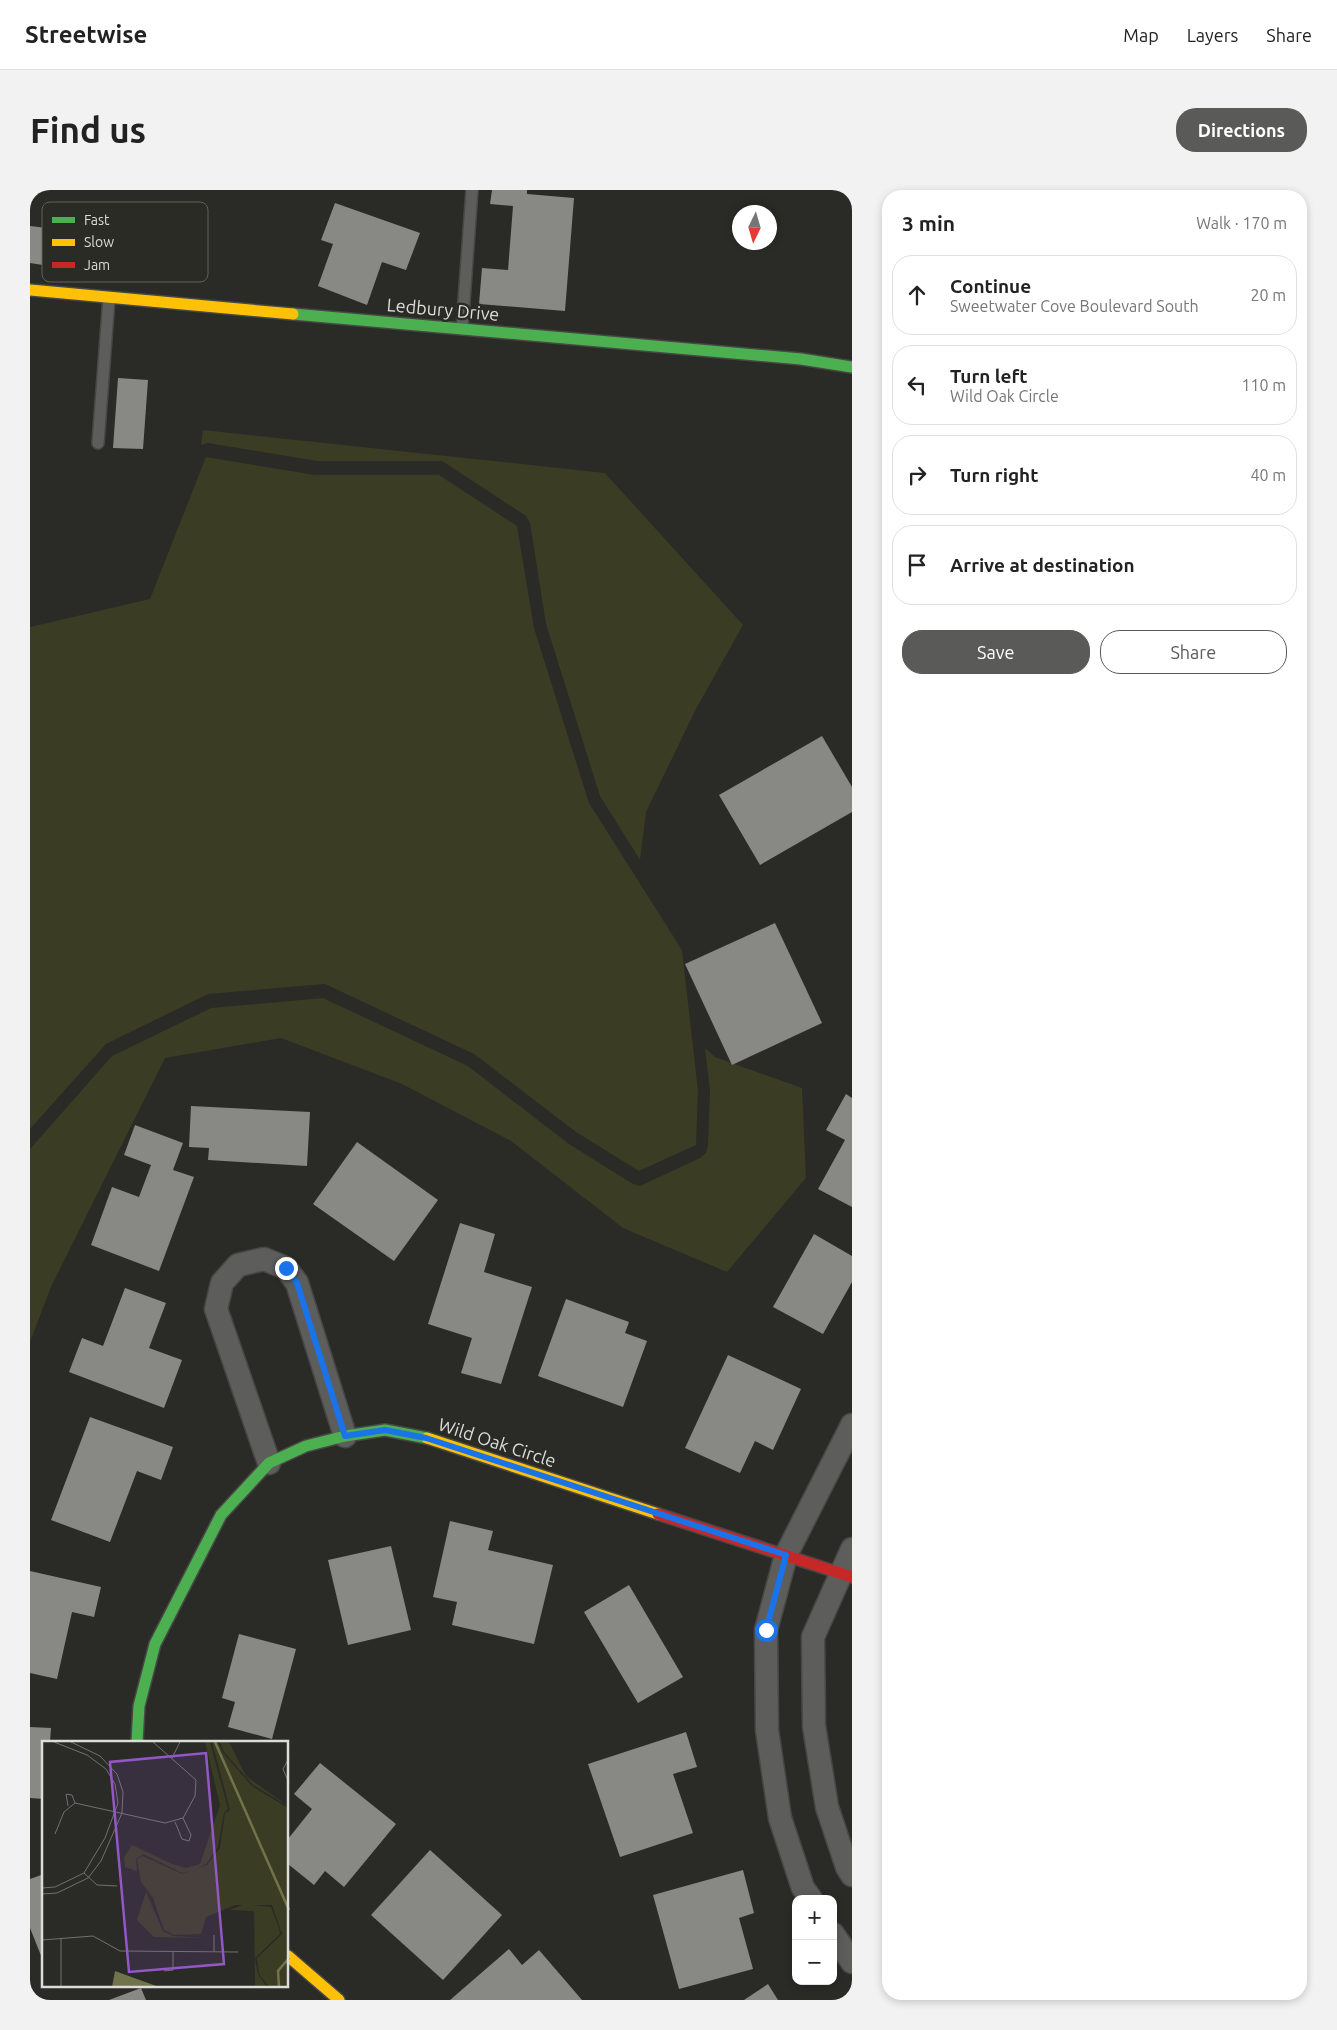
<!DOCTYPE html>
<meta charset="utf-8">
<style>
body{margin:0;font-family:Ubuntu,sans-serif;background:#f2f2f2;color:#222}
.controls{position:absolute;right:15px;bottom:15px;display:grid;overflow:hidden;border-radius:10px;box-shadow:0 2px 8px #0003}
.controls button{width:45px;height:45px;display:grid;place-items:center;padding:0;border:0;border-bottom:1px solid #e0e0e0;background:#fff;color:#222;font:25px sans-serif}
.compass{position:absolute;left:702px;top:15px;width:45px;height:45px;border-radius:50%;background:#fff;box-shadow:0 2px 8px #0003;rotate:185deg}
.stop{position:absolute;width:15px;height:15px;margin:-11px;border:4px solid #1a73e8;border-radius:50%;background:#fff}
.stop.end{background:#1a73e8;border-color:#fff;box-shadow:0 1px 5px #0008}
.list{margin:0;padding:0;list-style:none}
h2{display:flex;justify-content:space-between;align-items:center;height:65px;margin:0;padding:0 20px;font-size:21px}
h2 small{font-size:16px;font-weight:400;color:#767676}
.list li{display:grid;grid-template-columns:32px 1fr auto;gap:15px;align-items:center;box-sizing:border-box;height:80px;margin:0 10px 10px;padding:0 10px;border:1px solid #e0e0e0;border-radius:20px}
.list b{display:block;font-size:19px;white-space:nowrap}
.list p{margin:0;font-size:16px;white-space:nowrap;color:#767676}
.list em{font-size:16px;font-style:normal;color:#767676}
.actions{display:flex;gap:10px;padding:15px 20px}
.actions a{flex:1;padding:11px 0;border:1px solid #5a5a58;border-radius:20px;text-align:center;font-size:18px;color:#5a5a58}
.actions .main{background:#5a5a58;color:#fff}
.icon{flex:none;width:28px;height:28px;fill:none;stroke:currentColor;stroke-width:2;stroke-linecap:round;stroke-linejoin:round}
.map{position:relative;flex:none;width:822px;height:1810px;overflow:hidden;border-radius:20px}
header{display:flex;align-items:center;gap:30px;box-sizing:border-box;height:70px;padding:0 25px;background:#fff;border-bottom:1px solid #e0e0e0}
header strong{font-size:24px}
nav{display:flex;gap:28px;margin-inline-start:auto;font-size:18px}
.intro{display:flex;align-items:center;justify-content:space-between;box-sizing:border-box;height:120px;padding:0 30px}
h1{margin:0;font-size:35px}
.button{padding:12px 22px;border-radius:20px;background:#5a5a58;color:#fff;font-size:18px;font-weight:700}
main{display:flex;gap:30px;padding:0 30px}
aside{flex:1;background:#fff;border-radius:20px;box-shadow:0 2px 8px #0003}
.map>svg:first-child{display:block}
.green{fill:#3a3c24}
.building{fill:#888885}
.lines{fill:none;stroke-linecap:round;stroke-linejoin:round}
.lane-casing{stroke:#474745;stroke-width:14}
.street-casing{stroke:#474745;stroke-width:25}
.fast-casing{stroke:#474745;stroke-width:14}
.slow-casing{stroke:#474745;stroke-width:14}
.jam-casing{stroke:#474745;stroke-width:14}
.lane{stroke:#5d5d5c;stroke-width:11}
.street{stroke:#5d5d5c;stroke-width:22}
.fast{stroke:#4caf50;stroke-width:11}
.slow{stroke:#ffc107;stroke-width:11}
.jam{stroke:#c62828;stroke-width:11}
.route{stroke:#1a73e8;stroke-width:6}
.labels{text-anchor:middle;stroke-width:5;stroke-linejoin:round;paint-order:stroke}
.street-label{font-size:18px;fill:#dcddda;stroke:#2b2b26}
.inset-river{fill:none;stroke:#71744a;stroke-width:2.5}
.inset-road{fill:none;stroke:#71726f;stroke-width:1}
.view{fill:#9358c6;fill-opacity:0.15;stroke:#9358c6;stroke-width:2.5}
.inset-edge{fill:none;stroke:#dcddda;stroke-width:2.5}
.key{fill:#2b2b26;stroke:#60605c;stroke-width:1}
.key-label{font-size:14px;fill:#dcddda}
</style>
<header>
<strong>Streetwise</strong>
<nav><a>Map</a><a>Layers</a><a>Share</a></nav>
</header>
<div class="intro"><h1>Find us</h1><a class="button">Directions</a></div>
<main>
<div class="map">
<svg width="822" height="1810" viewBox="0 0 822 1810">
<rect width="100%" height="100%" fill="#2a2a27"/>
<g class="green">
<polygon points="173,240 575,283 713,435 666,519 616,622 610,670 570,606 516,434 500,333 496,326 412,271 287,271 178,253 171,255"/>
<polygon points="176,267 285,285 409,285 487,336 504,438 559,613 652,760 668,901 666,955 609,981 546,942 444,864 295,794 178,804 76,854 0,939 0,437 120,409"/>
<polygon points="293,808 438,876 539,954 603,994 610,996 670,968 676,963 678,955 680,901 675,858 685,867 772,898 776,988 697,1082 593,1038 481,951 372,894 251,848 135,868 21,1097 0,1152 0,959 82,866 181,818"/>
</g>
<g class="building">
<polygon points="462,0 497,0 497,4 544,8 535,121 449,114 452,78 478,80 483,16 460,14"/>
<polygon points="305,13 390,43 376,80 352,72 337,115 288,96 303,54 291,50"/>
<polygon points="0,36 17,38 13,75 0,73"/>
<polygon points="88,188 118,190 113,259 83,258"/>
<polygon points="792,546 822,597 822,622 730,675 689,605"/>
<polygon points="745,733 792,833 702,875 655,774"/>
<polygon points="816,904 822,908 822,1017 788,999 815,950 796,940"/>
<polygon points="161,916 280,922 277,976 178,970 179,958 159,957"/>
<polygon points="105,935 153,953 143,980 164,987 129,1081 61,1055 82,997 109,1007 121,975 94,965"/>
<polygon points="327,952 408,1010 364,1071 283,1014"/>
<polygon points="430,1033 465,1044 454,1082 502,1097 471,1194 431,1183 442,1148 398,1134"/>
<polygon points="784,1044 822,1066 822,1092 793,1144 743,1117"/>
<polygon points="95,1098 136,1113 119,1158 152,1170 134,1218 39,1182 52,1148 73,1156"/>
<polygon points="536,1109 599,1132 595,1143 617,1151 593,1217 508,1186"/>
<polygon points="698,1165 771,1199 743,1260 725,1251 710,1283 655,1258"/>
<polygon points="60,1227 143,1257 131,1290 107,1281 80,1352 21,1330"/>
<polygon points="420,1331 463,1341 458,1360 523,1375 504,1454 422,1435 427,1412 403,1407"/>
<polygon points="361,1356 381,1440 318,1455 298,1370"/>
<polygon points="0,1381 71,1397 64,1427 42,1422 27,1489 0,1483"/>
<polygon points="599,1395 653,1487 608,1513 554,1422"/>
<polygon points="209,1444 266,1459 242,1549 198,1537 205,1512 192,1508"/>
<polygon points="0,1537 21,1538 20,1552 14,1552 14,1609 0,1608"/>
<polygon points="656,1542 667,1577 643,1584 663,1643 590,1667 558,1574"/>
<polygon points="290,1573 366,1634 314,1697 295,1681 284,1695 258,1674 258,1649 282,1619 264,1604"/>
<polygon points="400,1660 472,1725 413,1790 341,1725"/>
<polygon points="713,1680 724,1723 709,1728 723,1779 649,1799 623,1705"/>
<polygon points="14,1684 14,1773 0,1738 0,1689"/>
<polygon points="479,1759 492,1775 509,1760 552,1810 420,1810"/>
<polygon points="738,1794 748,1810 714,1810"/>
<polygon points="111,1798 116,1810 79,1810"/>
</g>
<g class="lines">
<g class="lane-casing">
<g id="lane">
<polyline points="432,139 442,0"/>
<polyline points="68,253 79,108"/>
</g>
</g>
<g class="street-casing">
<g id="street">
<polyline points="239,1273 186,1119 192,1093 208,1075 234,1069 256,1078 267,1093 315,1246"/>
<polyline points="822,1359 783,1447 784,1536 797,1617 817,1677 822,1685"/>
<polyline points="781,1709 773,1698 750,1628 737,1540 736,1440 756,1365 822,1235"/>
<polyline points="803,1744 822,1772"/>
</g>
</g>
<g class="fast-casing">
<g id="fast">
<polyline points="263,124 771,169 822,177"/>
<polyline points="107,1552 109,1516 125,1454 191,1325 239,1273 276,1256 315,1246 355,1240 397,1248"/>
</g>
</g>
<g class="slow-casing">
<g id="slow">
<polyline points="0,100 263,124"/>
<polyline points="397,1248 628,1324"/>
<polyline points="258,1766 309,1810"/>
</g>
</g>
<g class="jam-casing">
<polyline id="jam" points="628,1324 822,1387"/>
</g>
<use href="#lane" class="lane"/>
<use href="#street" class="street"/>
<use href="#fast" class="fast"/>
<use href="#slow" class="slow"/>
<use href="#jam" class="jam"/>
</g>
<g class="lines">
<polyline class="route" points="256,1078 267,1093 315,1246 355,1240 396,1248 756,1365 736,1440"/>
</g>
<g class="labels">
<g class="street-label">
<text transform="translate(413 120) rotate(5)" y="6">Ledbury Drive</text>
<text transform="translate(467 1253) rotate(18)" y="6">Wild Oak Circle</text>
</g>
</g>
<g transform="translate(12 1551)">
<rect width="246" height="246" fill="#2a2a27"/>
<path d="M163 1H168L186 68 182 72 176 106 164 123 153 129 140 132 101 113 94 118 95 130 83 126 82 116 90 104 130 123 144 127 158 123 178 64ZM170 1H176L181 12 210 45 246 67V246H227L217 233 215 217 240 193 230 164H193L164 176 159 193 132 194 122 189 111 157 99 141 95 118 101 115 140 133 165 124 178 107 183 72 188 69ZM178 1H187L204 35 246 65 211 44 182 11ZM104 151 121 190 131 195 160 197 112 196 95 179ZM203 163 229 166 237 187 238 193 213 217 216 233 225 246H213L212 170 188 169Z" fill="#3a3c24"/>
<path d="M73 230 117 246H70Z" fill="#71744a"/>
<path class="inset-river" d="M173 1 247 169M237 246 236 230 247 217"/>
<path class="inset-road" d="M130 17 138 1M247 17 241 28 247 42M26 65 24 53 30 54 33 62M133 81 140 98 147 100 149 94 141 77M13 93 22 71 33 62 123 82 141 77 153 55 154 39 111 1M42 132 55 144 75 145M0 147 13 146 42 132 63 97 76 62 73 43 64 28 45 14 12 1M0 153 15 152 46 137 59 120 80 72 81 51 75 33 58 15 29 1M172 194V211M0 199 51 195 78 210 196 211M122 230 131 229V211M19 246V197"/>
<path class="view" d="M164 12 182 223 87 231 68 21Z"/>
<rect width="246" height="246" class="inset-edge"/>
</g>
<rect x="12" y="12" width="166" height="80" rx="8" class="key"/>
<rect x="22" y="27" width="23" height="6" fill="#4caf50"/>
<rect x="22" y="49" width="23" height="7" fill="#ffc107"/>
<rect x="22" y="72" width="23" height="6" fill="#c62828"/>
<g class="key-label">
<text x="54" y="35">Fast</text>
<text x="54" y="57">Slow</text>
<text x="54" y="80">Jam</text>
</g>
</svg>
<div class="controls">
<button>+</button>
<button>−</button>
</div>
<svg class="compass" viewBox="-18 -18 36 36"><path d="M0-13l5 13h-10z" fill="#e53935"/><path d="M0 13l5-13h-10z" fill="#767676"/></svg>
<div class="stop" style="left:736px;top:1440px"></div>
<div class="stop end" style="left:256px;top:1078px"></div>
</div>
<aside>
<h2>3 min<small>Walk · 170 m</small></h2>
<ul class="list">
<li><svg class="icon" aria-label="ahead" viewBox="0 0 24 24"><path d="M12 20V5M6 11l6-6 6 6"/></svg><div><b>Continue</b><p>Sweetwater Cove Boulevard South</p></div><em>20 m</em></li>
<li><svg class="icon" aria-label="left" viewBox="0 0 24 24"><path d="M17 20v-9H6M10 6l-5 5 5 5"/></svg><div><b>Turn left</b><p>Wild Oak Circle</p></div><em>110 m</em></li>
<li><svg class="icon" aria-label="right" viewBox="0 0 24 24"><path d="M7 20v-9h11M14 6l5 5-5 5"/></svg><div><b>Turn right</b></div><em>40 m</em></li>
<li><svg class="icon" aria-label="arrive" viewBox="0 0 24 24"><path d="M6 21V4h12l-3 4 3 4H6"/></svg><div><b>Arrive at destination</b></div></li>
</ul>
<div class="actions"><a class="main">Save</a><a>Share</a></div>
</aside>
</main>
